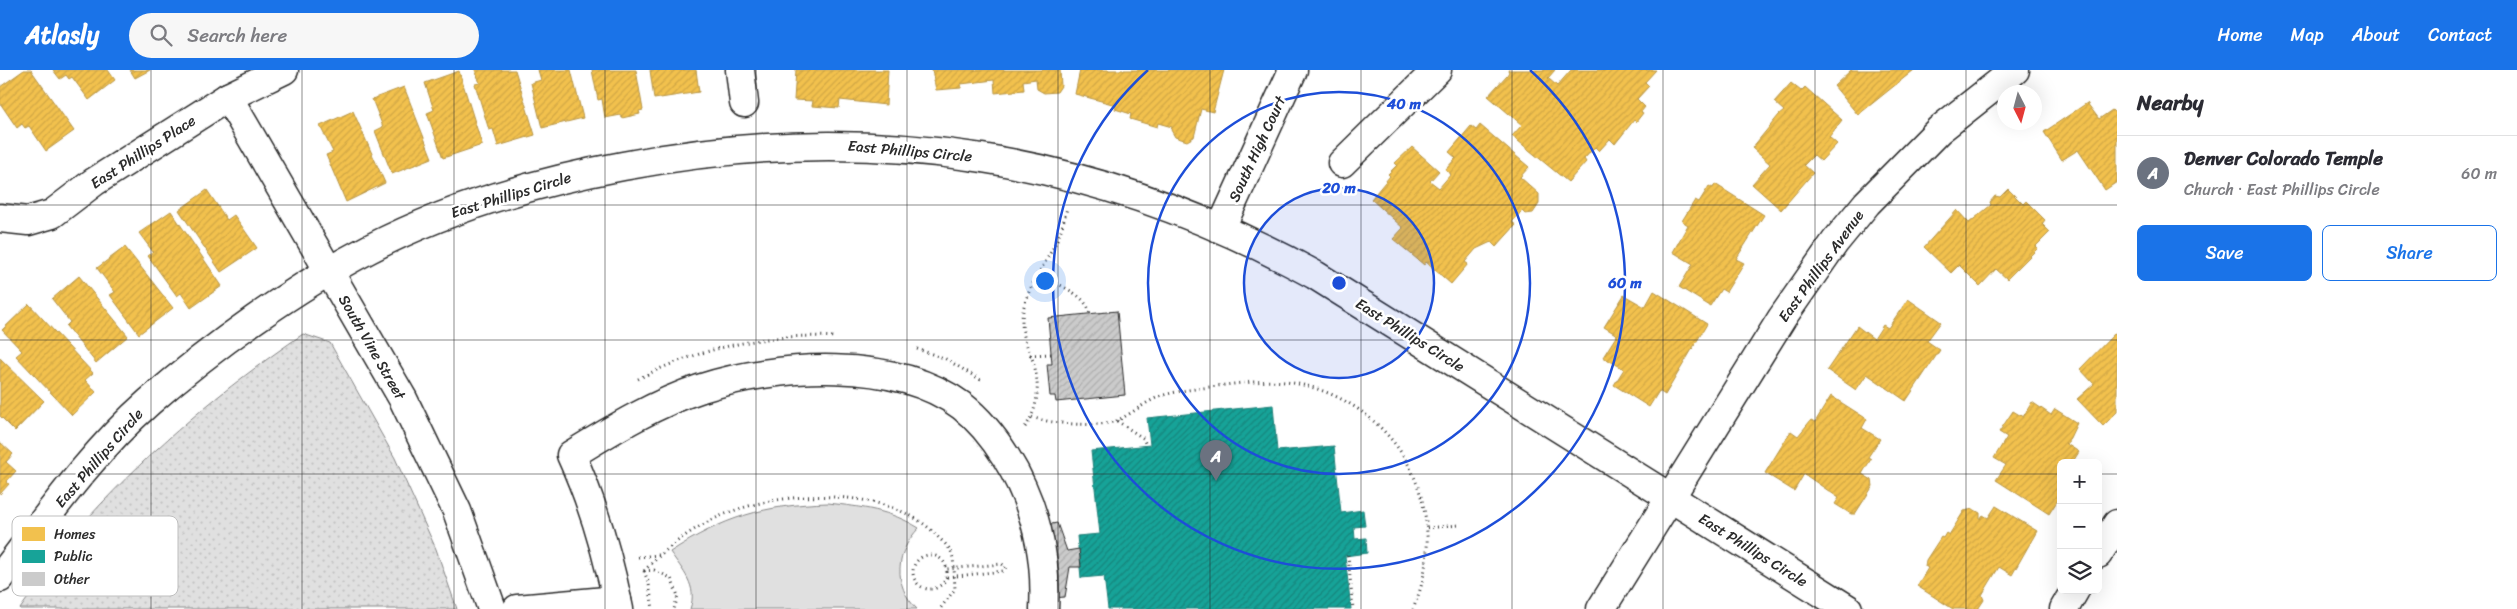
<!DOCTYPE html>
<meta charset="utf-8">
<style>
body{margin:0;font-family:Sriracha,sans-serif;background:#f7f7f7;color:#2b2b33}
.controls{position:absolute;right:15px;bottom:15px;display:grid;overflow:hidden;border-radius:8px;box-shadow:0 5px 20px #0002}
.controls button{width:45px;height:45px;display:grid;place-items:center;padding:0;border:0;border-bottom:1px solid #e1e1e2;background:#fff;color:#2b2b33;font:25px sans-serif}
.compass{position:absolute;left:1997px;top:15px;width:45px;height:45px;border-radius:50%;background:#fff;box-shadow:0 5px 20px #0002;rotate:174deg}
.you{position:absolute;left:1044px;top:210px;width:18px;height:18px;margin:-12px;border:4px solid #fff;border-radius:50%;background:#1a73e8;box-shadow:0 0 0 8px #1a73e833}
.badge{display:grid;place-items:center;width:32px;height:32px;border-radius:50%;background:#1a73e8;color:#fff;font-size:16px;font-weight:700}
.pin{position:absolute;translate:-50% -41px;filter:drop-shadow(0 1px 2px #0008)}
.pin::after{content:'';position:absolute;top:26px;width:18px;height:15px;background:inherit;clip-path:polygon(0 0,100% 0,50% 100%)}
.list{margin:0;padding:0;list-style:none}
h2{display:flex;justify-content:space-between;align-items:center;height:65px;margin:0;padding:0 20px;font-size:21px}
h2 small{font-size:16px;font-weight:400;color:#7c7c81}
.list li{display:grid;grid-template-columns:32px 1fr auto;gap:15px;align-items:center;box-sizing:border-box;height:75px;padding:0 20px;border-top:1px solid #e1e1e2}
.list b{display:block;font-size:19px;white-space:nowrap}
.list p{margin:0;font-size:16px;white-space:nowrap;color:#7c7c81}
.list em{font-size:16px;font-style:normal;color:#7c7c81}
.actions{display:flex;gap:10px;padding:15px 20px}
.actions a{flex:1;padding:11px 0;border:1px solid #1a73e8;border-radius:8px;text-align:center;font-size:18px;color:#1a73e8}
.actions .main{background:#1a73e8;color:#fff}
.icon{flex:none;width:28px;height:28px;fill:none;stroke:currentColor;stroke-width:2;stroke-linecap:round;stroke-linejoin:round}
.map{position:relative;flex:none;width:2117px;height:539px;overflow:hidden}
header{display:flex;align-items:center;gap:30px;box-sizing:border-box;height:70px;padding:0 25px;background:#1a73e8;color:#fff}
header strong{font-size:24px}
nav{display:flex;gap:28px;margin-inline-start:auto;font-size:18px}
.search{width:350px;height:45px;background:#f7f7f7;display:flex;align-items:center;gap:12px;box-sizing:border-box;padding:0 18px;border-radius:28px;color:#7c7c81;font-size:19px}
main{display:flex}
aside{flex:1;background:#fff}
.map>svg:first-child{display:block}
.green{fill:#e0e0e0;stroke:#868686}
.park{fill:url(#park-dots);stroke:#868686}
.homes{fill:url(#homes-hatch);stroke:#b69444}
.public{fill:url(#public-hatch);stroke:#1d7f77}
.building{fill:url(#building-hatch);stroke:#2b2b2b}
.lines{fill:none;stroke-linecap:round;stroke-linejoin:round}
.minor-casing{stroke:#2b2b2b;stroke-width:31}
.path{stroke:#2b2b2b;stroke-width:3;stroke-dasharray:1 4;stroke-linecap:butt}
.minor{stroke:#fff;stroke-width:28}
.grid{fill:none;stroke:#2b2b2b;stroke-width:1;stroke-opacity:0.55}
.ring{fill:none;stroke:#1d4ed8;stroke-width:2.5}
.labels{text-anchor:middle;stroke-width:5;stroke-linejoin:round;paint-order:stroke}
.street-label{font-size:15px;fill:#2b2b2b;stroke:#fff}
.key{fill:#fff;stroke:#bfbfbf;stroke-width:1}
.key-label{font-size:14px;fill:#2b2b2b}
.centre{fill:#1d4ed8;stroke:#fff;stroke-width:2.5}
.ring-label{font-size:15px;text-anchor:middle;font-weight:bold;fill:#1d4ed8;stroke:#fff;stroke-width:5;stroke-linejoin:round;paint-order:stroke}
</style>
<header>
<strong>Atlasly</strong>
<div class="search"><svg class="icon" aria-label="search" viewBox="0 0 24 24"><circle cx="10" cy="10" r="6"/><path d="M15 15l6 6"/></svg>Search here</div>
<nav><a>Home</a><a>Map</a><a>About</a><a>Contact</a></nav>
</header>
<main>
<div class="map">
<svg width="2117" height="539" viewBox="0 0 2117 539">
<defs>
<pattern id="park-dots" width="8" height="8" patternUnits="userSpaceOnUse" patternTransform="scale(1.25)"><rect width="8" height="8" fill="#e0e0e0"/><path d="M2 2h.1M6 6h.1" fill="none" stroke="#c0c0c0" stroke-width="1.8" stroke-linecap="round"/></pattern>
<pattern id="homes-hatch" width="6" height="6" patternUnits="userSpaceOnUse" patternTransform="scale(1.25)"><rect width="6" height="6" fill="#f2c14e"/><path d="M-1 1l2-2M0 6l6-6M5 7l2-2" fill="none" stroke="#d0a644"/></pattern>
<pattern id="public-hatch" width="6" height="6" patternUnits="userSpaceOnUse" patternTransform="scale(1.25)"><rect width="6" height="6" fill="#17a398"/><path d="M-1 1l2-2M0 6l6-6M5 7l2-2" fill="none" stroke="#15857c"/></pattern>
<pattern id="building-hatch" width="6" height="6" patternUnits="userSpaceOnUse" patternTransform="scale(1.25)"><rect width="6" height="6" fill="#cbcbcb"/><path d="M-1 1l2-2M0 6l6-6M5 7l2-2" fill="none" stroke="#aeaeae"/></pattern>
</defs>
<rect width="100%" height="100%" fill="#fff"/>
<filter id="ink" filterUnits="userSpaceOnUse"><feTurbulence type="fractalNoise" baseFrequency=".02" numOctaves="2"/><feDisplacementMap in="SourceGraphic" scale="10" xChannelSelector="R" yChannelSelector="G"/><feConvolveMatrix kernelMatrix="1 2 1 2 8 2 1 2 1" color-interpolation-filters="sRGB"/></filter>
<g filter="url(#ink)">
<path class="green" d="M828 433C862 437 890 440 919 458 896 481 892 515 917 539H690C698 516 683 501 670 482 724 447 764 435 828 433Z"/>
<path class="park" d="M303 264 330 273 395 388 436 479 457 539H20C42 508 64 475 89 447 153 377 225 317 303 264Z"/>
<g class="homes">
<polygon points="24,0 31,0 74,61 46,81 29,56 25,58 22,54 17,58 0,33 0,17"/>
<polygon points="53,0 108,0 115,10 89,30 72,7 69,9 66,5 60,9"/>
<polygon points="130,0 150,0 135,8"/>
<polygon points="475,0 515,0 535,65 498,76 493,59 489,60 475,14 480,13"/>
<polygon points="538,0 571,0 583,48 542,58 531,13 541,10"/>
<polygon points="592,0 636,0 643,40 639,41 640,44 622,48 621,45 605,48 602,29 598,30"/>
<polygon points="650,0 696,0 699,22 654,29"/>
<polygon points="796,0 888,0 886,35 840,30 839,38 812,36 813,31 794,30"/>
<polygon points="932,0 1060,0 1061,16 1057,22 1044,23 1037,19 1036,9 1023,11 1024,20 995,23 994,10 961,14 961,18 936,20"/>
<polygon points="1080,0 1224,0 1213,42 1201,39 1194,67 1187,71 1175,67 1171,60 1172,57 1158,53 1157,57 1130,49 1131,44 1115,39 1116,35 1075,24"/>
<polygon points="1508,0 1555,0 1548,8 1557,16 1571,0 1656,0 1645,12 1649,16 1637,29 1645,37 1641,42 1643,43 1636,52 1634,50 1615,74 1610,69 1599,81 1595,77 1584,89 1586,92 1568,112 1512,66 1522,55 1488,26 1507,5 1509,2"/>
<polygon points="1851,0 1914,0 1858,45 1834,16"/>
<polygon points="459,1 482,75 443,88 427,43 434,40 425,13"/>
<polygon points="1791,13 1801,21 1805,17 1842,50 1829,67 1837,74 1821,91 1814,85 1804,95 1813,103 1781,140 1752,114 1770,94 1752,78 1779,45 1784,41 1774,32"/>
<polygon points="404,17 432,88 392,104 375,61 383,57 372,29"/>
<polygon points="2087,33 2099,49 2112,40 2117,45 2117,112 2105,120 2078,80 2062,90 2044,62"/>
<polygon points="353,41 385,113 346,132 326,85 333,82 320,56"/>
<polygon points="1480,55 1529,97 1520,107 1539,124 1539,134 1533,143 1525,144 1522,141 1512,152 1516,155 1496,177 1491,172 1476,179 1465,192 1468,194 1451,214 1426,192 1424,195 1393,169 1403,158 1371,129 1390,106 1388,104 1397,95 1395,93 1412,77 1439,101 1430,111 1439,118 1451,104 1445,100 1456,88 1449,82 1471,56 1476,60"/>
<polygon points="1715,114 1764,145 1736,189 1744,193 1726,222 1721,219 1710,236 1679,217 1693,194 1673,182 1688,155 1682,151 1695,130 1699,132 1709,116 1713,118"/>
<polygon points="2008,119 2023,134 2026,131 2045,150 2042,154 2050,162 2036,176 2038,178 2007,209 1996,199 1980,216 1959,195 1951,203 1924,177 1957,140 1969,153 1991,135 1990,132 1995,126 2000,127"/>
<polygon points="207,120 227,150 234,145 257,178 221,202 179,140"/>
<polygon points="171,141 222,216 191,238 181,223 177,226 148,186 153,182 139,163"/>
<polygon points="125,177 173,238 139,264 110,225 115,222 97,198"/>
<polygon points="79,206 128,266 96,293 66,256 70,252 52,229"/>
<polygon points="1654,221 1707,254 1665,325 1659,321 1649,337 1614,315 1624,299 1603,287 1617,265 1604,257 1624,225 1645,237"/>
<polygon points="1908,229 1941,252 1927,271 1940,280 1906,331 1867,304 1856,320 1827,300 1857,256 1874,269 1883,255 1888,258"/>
<polygon points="29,234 93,303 85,310 96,322 72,345 16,286 22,281 2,260"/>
<polygon points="2117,261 2117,342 2103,356 2077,329 2094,314 2080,299"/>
<polygon points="0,288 44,331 15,361 0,346"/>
<polygon points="1831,326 1867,349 1862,358 1880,369 1868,387 1871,389 1862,404 1872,410 1873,416 1855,444 1851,444 1835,434 1839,428 1804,404 1794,421 1765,403 1791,361 1798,366 1811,350 1815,352"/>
<polygon points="2032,332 2051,345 2055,339 2077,353 2067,374 2065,373 2079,382 2072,393 2061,393 2061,425 2049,444 1996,410 2006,395 1994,388 2007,367 1999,362 2013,341 2023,347"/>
<polygon points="0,372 13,384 6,392 16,401 6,412 9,414 0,424"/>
<polygon points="1996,436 2037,461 2012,505 1999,497 1982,525 1984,530 1978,539 1953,539 1917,516 1928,498 1925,496 1926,490 1941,467 1943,468 1946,463 1949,465 1964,441 1973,439 1980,443 1980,449 1983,445 1988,448"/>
</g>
<polygon class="public" points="1273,335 1277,381 1334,376 1341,443 1363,440 1365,456 1354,457 1355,469 1366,468 1367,483 1345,486 1351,539 1108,539 1104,506 1081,508 1077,466 1100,464 1091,381 1150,375 1147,348"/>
<g class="building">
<polygon points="1117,241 1125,325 1056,332 1055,326 1050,326 1047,294 1052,294 1048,248"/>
<polygon points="1057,453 1067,481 1079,479 1081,497 1070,497 1065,527 1052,528 1046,455"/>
</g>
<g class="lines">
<g class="minor-casing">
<g id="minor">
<polyline points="740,0 744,33"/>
<polyline points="228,27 403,329 457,441 492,539"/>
<polyline points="1342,93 1437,0"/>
<polyline points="0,148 28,151 52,144 94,112 228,27 284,0"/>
<polyline points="1221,158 1293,0"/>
<polyline points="2098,484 2117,454"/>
<path d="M0 508C46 448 92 382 149 332 213 276 294 218 369 179 448 138 536 112 623 96 870 49 1095 84 1315 205L1848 539"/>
<polyline points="517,539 617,530"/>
<path d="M619 539C608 485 594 435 571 385 613 359 656 333 702 318 778 294 895 286 962 336 980 350 994 368 1006 387 1035 433 1047 486 1044 539"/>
<polyline points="1601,539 1782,248 1835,172 1867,133 1939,60 2015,0"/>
<polyline points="2064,539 2075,520"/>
</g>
</g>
<g class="path">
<path d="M1038 205C1056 214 1086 223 1090 244"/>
<polyline points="917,279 944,288 981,310"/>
<polyline points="1030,285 1051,284"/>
<path d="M638 309C697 279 768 262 835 267"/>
<path d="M1032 347C1048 354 1104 358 1118 350 1133 343 1145 332 1161 326 1179 320 1198 319 1217 316 1242 313 1267 309 1293 313 1342 321 1386 352 1409 396 1432 441 1433 493 1413 539"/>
<polyline points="1117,351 1143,368 1146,375"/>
<path d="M1025 357C1039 339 1040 313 1033 291 1028 278 1022 266 1022 251 1022 224 1044 197 1055 174 1061 163 1064 150 1067 138"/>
<polyline points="1427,458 1459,455"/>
<polyline points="1348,485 1353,539"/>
<circle cx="930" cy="502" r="17"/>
<polyline points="638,487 659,485"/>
<path d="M644 501C672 472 703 450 742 438 798 420 896 419 938 467 942 471 949 477 951 481 955 492 954 508 955 519L940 539"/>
<polyline points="644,501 654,500 671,508 678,526 674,539"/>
<polyline points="644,501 649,514 653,539"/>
<polyline points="947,507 1003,501 1006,497 1002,494 947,499"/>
</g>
<use href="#minor" class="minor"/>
</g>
</g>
<path class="grid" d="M151 0V539M302 0V539M454 0V539M605 0V539M756 0V539M907 0V539M1058 0V539M1210 0V539M1361 0V539M1512 0V539M1663 0V539M1815 0V539M1966 0V539M0 135H2117M0 270H2117M0 404H2061M2098 404H2117"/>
<circle cx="1339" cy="213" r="95" fill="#1d4ed8" fill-opacity=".12"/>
<g class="ring">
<circle cx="1339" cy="213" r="95"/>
<circle cx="1339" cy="213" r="191"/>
<path d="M1530 0A286 286 0 1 1 1148 0"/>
</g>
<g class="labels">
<g class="street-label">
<text transform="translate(1257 79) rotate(-65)" y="5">South High Court</text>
<text transform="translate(910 81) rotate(5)" y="5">East Phillips Circle</text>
<text transform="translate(143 82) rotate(-33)" y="5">East Phillips Place</text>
<text transform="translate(511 125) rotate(-17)" y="5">East Phillips Circle</text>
<text transform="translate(1821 196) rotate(-54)" y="5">East Phillips Avenue</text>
<text transform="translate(1410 265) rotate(32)" y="5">East Phillips Circle</text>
<text transform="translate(372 277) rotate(60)" y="5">South Vine Street</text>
<text transform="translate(99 388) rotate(-49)" y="5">East Phillips Circle</text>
<text transform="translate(1753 480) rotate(32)" y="5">East Phillips Circle</text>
</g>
</g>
<rect x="12" y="446" width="166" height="80" rx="8" class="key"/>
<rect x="22" y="457" width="23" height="14" fill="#f2c14e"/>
<rect x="22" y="480" width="23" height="13" fill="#17a398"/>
<rect x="22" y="502" width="23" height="14" fill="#cbcbcb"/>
<g class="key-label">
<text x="54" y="469">Homes</text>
<text x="54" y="491">Public</text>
<text x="54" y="514">Other</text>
</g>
<circle cx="1339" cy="213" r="8" class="centre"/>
<g class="ring-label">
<text x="1404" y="39">40 m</text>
<text x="1339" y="123">20 m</text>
<text x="1625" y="218">60 m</text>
</g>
</svg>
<div class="controls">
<button>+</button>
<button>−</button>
<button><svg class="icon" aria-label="layers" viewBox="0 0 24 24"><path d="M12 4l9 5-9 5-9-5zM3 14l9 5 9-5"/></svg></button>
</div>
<svg class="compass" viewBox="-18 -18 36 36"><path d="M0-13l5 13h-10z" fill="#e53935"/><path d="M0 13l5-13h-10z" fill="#7c7c81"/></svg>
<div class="you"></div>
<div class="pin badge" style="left:1216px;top:411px;background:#6b7280">A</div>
</div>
<aside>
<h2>Nearby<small></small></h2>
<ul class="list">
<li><span class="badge" style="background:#6b7280">A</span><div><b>Denver Colorado Temple</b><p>Church · East Phillips Circle</p></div><em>60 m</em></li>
</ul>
<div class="actions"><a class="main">Save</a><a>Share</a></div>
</aside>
</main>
